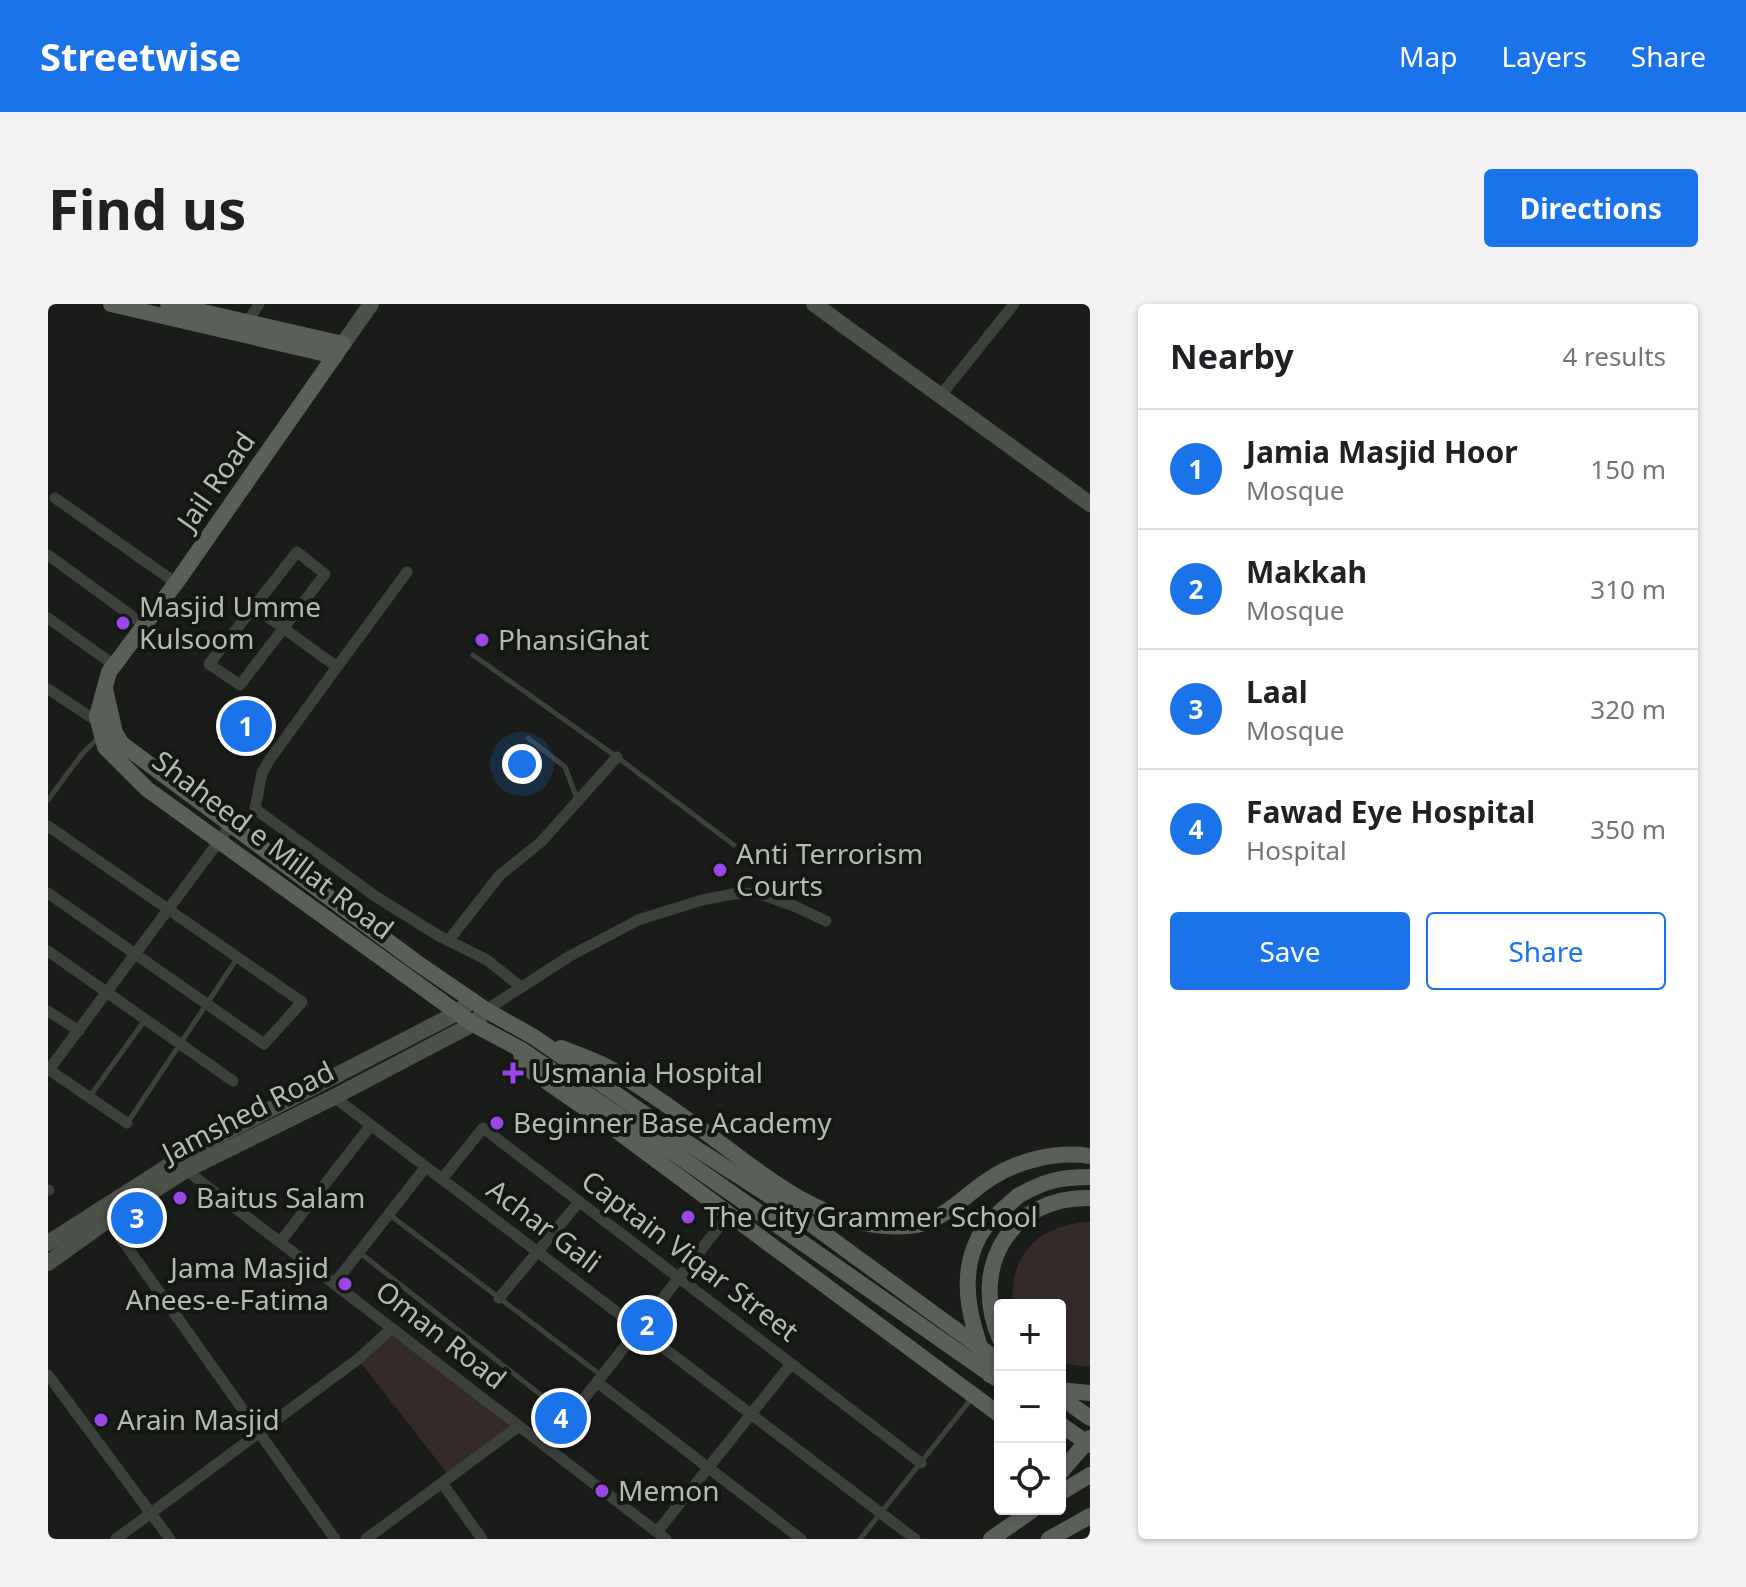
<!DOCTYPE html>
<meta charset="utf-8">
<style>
body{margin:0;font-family:"Noto Sans",sans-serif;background:#f2f2f2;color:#202124}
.controls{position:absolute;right:24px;bottom:24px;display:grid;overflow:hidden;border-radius:8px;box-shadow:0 2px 6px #0004}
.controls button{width:72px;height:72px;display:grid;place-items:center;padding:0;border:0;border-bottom:2px solid #e0e0e0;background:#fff;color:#202124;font:40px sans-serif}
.you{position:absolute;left:474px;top:460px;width:28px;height:28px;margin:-20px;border:6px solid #fff;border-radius:50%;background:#1a73e8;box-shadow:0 0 0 12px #1a73e833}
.badge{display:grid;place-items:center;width:52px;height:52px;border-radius:50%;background:#1a73e8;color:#fff;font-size:26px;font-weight:700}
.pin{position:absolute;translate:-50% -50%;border:4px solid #fff;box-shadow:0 2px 8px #0006}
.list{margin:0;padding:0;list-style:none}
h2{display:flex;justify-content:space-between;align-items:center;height:104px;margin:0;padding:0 32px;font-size:34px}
h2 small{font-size:26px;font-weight:400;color:#757577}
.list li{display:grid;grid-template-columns:52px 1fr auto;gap:24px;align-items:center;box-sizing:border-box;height:120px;padding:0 32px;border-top:2px solid #e0e0e0}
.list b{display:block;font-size:30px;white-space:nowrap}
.list p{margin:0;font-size:26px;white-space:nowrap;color:#757577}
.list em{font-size:26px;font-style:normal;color:#757577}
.actions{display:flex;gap:16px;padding:24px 32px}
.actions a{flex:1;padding:18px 0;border:2px solid #1a73e8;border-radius:8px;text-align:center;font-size:28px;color:#1a73e8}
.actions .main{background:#1a73e8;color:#fff}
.icon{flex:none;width:44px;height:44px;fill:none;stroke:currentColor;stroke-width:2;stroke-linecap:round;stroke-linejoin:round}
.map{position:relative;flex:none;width:1042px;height:1235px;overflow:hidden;border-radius:8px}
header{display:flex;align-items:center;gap:48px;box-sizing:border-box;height:112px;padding:0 40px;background:#1a73e8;color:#fff}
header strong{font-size:38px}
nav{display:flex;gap:44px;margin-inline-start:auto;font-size:28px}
.intro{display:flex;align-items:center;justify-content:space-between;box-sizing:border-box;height:192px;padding:0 48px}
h1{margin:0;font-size:56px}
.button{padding:20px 36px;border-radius:8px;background:#1a73e8;color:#fff;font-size:28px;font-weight:700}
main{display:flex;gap:48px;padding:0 48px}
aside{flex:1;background:#fff;border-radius:8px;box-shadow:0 2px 6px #0004}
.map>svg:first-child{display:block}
.green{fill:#342a2a}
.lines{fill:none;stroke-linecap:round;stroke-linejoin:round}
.lane{stroke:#3d413b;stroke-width:5}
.street{stroke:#3d413b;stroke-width:11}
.secondary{stroke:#4c5149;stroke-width:16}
.primary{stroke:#5a6057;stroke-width:16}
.primary-bridge{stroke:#5a6057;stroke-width:16}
.poi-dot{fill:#9b47e7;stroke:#151715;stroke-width:3}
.labels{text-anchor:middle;stroke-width:8;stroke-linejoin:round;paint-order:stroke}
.street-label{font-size:28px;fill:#b3bbad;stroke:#151715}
.poi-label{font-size:28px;fill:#b3bbad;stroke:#151715;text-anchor:start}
</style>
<header>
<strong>Streetwise</strong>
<nav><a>Map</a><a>Layers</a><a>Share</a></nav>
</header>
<div class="intro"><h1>Find us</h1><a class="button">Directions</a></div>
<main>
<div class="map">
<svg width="1042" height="1235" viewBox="0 0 1042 1235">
<rect width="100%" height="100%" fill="#1a1c1a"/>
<g class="green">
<path d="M1042 918V1063L1012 1059V1001H965C960 950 993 920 1042 918Z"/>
<polygon points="344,1024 471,1122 402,1173 310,1055"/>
</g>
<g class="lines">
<g class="lane">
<polyline points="425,351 569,453 686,541"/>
<polyline points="480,434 517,463 530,497"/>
<polyline points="0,496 34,450 50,434"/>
<polyline points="42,792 97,716"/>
<polyline points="80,818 190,653"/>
<polyline points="342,911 554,1072"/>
<polyline points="312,949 521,1113"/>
<polyline points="812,1235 924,1094"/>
</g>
<g class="street">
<polyline points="196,23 211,0"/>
<polyline points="893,91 966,0"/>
<polyline points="7,194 128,279"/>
<polygon points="249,248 277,270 192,381 161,360"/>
<polyline points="0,251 96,321"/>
<polyline points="206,303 289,363 359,268"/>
<polyline points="0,314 66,361"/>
<polyline points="289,363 222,455 214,469 207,505 327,592 391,632 439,656 473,683"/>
<polyline points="0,385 50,418"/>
<polyline points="0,522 254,698 216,740 0,589"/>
<polyline points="400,637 452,571 493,538 569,453"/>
<polyline points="0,647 185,777"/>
<polyline points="438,706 522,652 590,616 654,596 685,590 709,589 746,602 778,617"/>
<polyline points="0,707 31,727"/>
<polyline points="0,765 79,819"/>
<polyline points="0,767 183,521"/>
<polyline points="286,793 867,1235"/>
<polyline points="138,866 618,1235"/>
<polyline points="394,875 435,824 873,1159"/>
<polyline points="0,886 1,886"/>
<polyline points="60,916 287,1235"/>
<polyline points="232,938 323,821"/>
<polyline points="286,980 377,864"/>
<polyline points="451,994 531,898"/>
<polyline points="0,1071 122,1235"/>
<polyline points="549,1078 753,1235"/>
<polyline points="498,1143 681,910"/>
<polyline points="394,1179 434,1235"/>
<polyline points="609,1228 743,1060"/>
<polyline points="68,1235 310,1055 344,1024"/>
<polyline points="318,1235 471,1122"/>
</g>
<g class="secondary">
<polyline points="766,0 1042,200"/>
<polyline points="295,40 323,0"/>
<polyline points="0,939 155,840 409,709 424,696"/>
<polyline points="0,959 60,916 138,866 286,793 425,720 432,713"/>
</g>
<g class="primary">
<polyline points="63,0 287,52"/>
<polyline points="120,0 295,40 128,279 61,368 49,412 57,443 99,485 425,720 472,745 629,851 952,1077"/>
<polyline points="57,385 67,429 74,440 368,658 438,706 486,733 624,829 745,907 952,1058"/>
<path d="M513 744C526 749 540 754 553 760 584 775 621 803 650 823 714 868 775 928 860 922 894 920 916 891 943 874 971 856 1009 847 1042 852"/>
<polyline points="472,745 476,762 557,818 952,1111"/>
<path d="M970 892C996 877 1012 873 1042 873"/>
<path d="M952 1035C921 964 962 892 1042 894"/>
<polyline points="1012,1086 1042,1089"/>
<polyline points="1012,1093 1042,1114"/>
<polyline points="1012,1169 1042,1134"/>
<polyline points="1012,1189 1042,1171"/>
<polyline points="943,1235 986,1205"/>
<polyline points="1001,1235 1042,1212"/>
</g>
<g class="primary-bridge">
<path d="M942 1071C926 1027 907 978 931 933 939 917 957 904 970 892"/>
<polyline points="1012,1120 1042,1141"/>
</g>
</g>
<g class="poi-dot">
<circle cx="75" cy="319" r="8"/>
<circle cx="434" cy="336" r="8"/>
<circle cx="672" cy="566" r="8"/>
<path d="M461 757h8v8h8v8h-8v8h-8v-8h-8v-8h8z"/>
<circle cx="449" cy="819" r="8"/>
<circle cx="132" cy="894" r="8"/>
<circle cx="640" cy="913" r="8"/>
<circle cx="297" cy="980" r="8"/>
<circle cx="53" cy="1116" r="8"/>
<circle cx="554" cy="1187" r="8"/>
</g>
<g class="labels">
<g class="street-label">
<text transform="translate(168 177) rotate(-55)" y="10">Jail Road</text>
<text transform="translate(225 541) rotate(37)" y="10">Shaheed e Millat Road</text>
<text transform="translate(200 808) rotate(-27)" y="10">Jamshed Road</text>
<text transform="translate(496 922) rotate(37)" y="10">Achar Gali</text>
<text transform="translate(642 952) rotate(37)" y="10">Captain Viqar Street</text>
<text transform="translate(393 1031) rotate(38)" y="10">Oman Road</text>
</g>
<g class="poi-label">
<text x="91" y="313">Masjid Umme<tspan x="91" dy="32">Kulsoom</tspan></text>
<text x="450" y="346">PhansiGhat</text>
<text x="688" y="560">Anti Terrorism<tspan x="688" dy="32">Courts</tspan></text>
<text x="483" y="779">Usmania Hospital</text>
<text x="465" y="829">Beginner Base Academy</text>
<text x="148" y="904">Baitus Salam</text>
<text x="656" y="923">The City Grammer School</text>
<text x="281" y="974" text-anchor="end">Jama Masjid<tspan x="281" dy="32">Anees-e-Fatima</tspan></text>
<text x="69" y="1126">Arain Masjid</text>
<text x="570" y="1197">Memon</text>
</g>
</g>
</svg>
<div class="controls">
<button>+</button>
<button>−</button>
<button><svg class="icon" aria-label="locate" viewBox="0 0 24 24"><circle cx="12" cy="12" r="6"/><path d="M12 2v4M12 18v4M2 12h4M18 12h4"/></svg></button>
</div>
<div class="you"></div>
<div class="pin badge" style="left:198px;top:422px">1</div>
<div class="pin badge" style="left:599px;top:1021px">2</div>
<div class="pin badge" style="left:89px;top:914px">3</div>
<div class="pin badge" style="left:513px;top:1114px">4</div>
</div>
<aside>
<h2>Nearby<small>4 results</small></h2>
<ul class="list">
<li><span class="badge">1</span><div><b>Jamia Masjid Hoor</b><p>Mosque</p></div><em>150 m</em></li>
<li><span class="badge">2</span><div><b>Makkah</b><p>Mosque</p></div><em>310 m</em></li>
<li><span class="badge">3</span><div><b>Laal</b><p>Mosque</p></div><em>320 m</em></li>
<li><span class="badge">4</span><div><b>Fawad Eye Hospital</b><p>Hospital</p></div><em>350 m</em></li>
</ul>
<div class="actions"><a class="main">Save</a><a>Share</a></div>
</aside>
</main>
